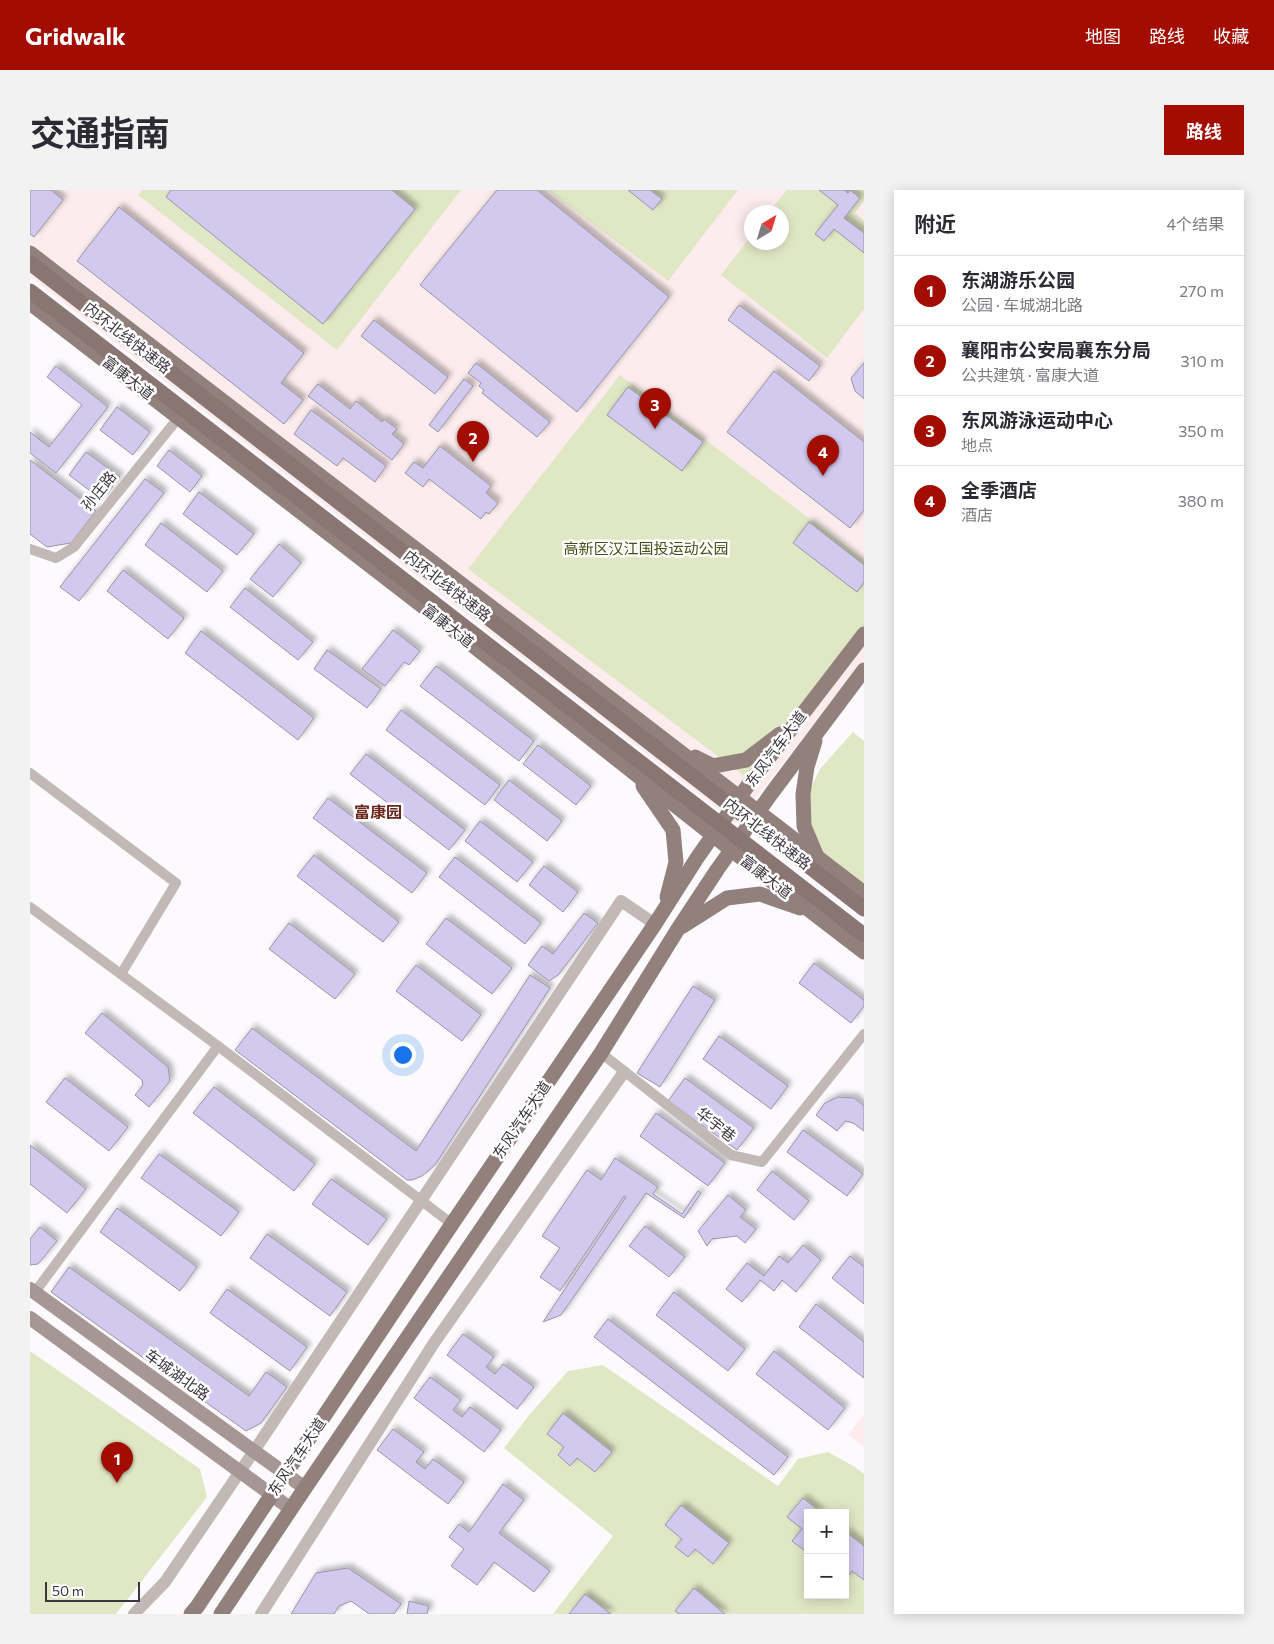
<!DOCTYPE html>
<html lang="zh">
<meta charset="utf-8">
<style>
body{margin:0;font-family:Commissioner,"Noto Sans SC",sans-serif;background:#f2f2f3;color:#2b2b33}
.controls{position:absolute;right:15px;bottom:15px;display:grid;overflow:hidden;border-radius:0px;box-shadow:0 2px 12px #0003}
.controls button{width:45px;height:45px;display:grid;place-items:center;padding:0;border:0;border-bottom:1px solid #e1e1e2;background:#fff;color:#2b2b33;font:25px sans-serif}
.compass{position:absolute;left:714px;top:15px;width:45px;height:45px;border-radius:50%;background:#fff;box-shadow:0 2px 12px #0003;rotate:38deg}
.scale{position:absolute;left:15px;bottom:12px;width:95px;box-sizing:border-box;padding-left:5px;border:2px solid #3b363d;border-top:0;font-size:14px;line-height:18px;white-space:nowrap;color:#3b363d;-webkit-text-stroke:4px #fff;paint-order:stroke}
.you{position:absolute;left:372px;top:864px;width:18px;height:18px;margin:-12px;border:4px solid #fff;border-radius:50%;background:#1a73e8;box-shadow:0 0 0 8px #1a73e833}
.badge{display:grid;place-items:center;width:32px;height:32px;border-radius:50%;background:#a30d01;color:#fff;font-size:16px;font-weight:700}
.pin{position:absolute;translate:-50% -41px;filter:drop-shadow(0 1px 2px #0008)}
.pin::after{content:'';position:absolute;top:26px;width:18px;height:15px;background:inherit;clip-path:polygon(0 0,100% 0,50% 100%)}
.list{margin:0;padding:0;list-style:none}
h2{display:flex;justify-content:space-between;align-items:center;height:65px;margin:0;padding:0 20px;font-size:21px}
h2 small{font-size:16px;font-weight:400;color:#7c7c81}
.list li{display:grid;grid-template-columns:32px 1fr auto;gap:15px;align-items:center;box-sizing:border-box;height:70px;padding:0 20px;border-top:1px solid #e1e1e2}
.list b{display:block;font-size:19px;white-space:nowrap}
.list p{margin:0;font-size:16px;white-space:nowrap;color:#7c7c81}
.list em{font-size:16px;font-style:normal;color:#7c7c81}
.map{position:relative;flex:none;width:834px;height:1424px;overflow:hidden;border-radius:0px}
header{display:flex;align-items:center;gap:30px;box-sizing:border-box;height:70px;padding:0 25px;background:#a30d01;color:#fff}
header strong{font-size:24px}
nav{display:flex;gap:28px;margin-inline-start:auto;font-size:18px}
.intro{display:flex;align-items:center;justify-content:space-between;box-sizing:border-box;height:120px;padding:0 30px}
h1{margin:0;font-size:35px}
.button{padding:12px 22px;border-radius:0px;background:#a30d01;color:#fff;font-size:18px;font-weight:700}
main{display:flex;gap:30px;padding:0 30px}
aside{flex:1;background:#fff;border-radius:0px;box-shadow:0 2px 12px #0003}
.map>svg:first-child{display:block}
.industrial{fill:#fdeced;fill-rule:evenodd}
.green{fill:#e0e7c5;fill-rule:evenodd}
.building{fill:#d2c9ee;stroke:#9894a6;filter:url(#shadow)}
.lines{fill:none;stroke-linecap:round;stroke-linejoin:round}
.minor{stroke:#c2b8b5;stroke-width:10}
.tertiary{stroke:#c2b8b5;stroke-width:12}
.secondary{stroke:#a69794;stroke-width:14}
.primary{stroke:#92807c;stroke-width:15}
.trunk-bridge{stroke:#897672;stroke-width:15}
.labels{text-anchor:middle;stroke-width:5;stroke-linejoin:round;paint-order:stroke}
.street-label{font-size:15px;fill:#3b363d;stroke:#fff}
.park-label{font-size:15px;fill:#464e13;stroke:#fff}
.neighbourhood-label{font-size:16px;font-weight:bold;fill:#6b261d;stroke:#fff}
</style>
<header>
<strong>Gridwalk</strong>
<nav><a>地图</a><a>路线</a><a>收藏</a></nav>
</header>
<div class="intro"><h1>交通指南</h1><a class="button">路线</a></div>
<main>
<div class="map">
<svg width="834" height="1424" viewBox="0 0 834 1424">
<defs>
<filter id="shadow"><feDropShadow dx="4" dy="-4" stdDeviation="2.5" flood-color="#0004"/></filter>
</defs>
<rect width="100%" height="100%" fill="#fcfafd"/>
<g class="industrial">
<path d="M0 0H834V470L706 633 0 87ZM722 22H752V52H722Z"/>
<polygon points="834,1224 834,1257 818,1245"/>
</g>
<g class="green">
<polygon points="112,0 431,0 307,160 108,5"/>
<polygon points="518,0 708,0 638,91"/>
<polygon points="757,0 834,0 834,11 825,23 834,31 834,119 797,168 691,85 721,46 722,52 752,52 752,22 739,22"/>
<polygon points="590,185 834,370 834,445 721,591 438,379"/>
<polygon points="823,542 834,551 834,703 796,675 780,635 779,602 790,579"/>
<polygon points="0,1161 170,1279 177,1307 86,1424 0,1424"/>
<path d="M573 1175 748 1296 768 1269 798 1262 825 1277 834 1284V1424H523L583 1346 474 1258 500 1224 538 1181ZM778 1323H815V1405H778Z"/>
</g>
<g class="building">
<polygon points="0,0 21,0 33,10 4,47 0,44"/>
<polygon points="141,0 362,0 385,19 293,134 136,7"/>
<polygon points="467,0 507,0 639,107 547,222 390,95"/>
<polygon points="598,0 620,0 632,9 623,20"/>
<polygon points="789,0 814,0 818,3 820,0 830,8 814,28 834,43 834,63 804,39 794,51 785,44 808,15"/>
<polygon points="89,17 274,163 251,193 273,210 254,234 47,71"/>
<polygon points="709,115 790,176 779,191 698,130"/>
<polygon points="344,130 418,187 405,204 331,146"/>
<polygon points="446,173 520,232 507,247 452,203 454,200 449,196 451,193 438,183"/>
<polygon points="834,173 834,209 825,201 821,188"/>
<polygon points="26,176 78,217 26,283 0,263 0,242 19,257 52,215 17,187"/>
<polygon points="744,181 834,252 834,320 820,338 697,242"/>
<polygon points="434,189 443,196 408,242 399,235"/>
<polygon points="288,194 320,219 326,211 352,232 354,229 367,239 362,244 374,254 362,270 278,206"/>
<polygon points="598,197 673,252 652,281 577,225"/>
<polygon points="87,217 120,242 103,265 70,240"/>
<polygon points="281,220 356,276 345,292 313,268 307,276 264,244"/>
<polygon points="410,256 461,296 456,303 468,313 459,324 456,322 451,329 399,289 393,297 375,283 384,272 393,278"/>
<polygon points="139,260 172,286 160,302 127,276"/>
<polygon points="56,262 90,287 72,310 39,285"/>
<polygon points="0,270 66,321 41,353 17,357 0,344"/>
<polygon points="115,289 134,303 49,411 30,397"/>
<polygon points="169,302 224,344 207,365 153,324"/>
<polygon points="779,332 834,375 834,392 827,402 763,353"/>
<polygon points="131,333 193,381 177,402 115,355"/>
<polygon points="249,354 271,373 243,407 220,389"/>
<polygon points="93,380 154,428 138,449 77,401"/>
<polygon points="215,398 283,452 268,470 200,417"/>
<polygon points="363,440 390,461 379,475 374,472 355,496 332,479"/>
<polygon points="171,441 284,528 268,550 155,463"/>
<polygon points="297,460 351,499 337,518 284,479"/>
<polygon points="406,476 504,551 489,571 390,496"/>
<polygon points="371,520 470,595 455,615 356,540"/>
<polygon points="508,555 561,596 546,615 493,574"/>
<polygon points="336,564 435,640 419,660 320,584"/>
<polygon points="479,590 532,631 517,651 464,610"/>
<polygon points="298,608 397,683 382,703 283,628"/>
<polygon points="450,631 503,672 487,692 435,651"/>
<polygon points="284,665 369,732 353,752 267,686"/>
<polygon points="425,667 511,733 495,754 409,687"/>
<polygon points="514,676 548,702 533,722 499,695"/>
<polygon points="554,723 568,733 528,785 519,791 498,775 512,756 523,764"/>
<polygon points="416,728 482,778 462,804 396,754"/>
<polygon points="259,733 325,784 305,809 239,759"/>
<polygon points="784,773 834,810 834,816 821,833 769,793"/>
<polygon points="386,775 451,825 432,851 366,801"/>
<polygon points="500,785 520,798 405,975 392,986 382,990 377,990 205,860 222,838 386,961"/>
<polygon points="663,796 685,810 630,897 607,883"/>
<polygon points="72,823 138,877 140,891 119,917 105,905 113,895 112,890 55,843"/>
<polygon points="689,846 758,896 741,919 673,869"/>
<polygon points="35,888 98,937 79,961 16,912"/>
<polygon points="655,888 724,938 707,960 638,911"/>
<polygon points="184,897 285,974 264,1001 163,923"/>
<polygon points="808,907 824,908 834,916 834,941 823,933 815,931 807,941 786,925 795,913"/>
<polygon points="626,923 695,973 678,996 610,946"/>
<polygon points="773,940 833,984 817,1006 757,962"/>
<polygon points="0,955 56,999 37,1023 0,994"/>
<polygon points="129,964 209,1022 191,1046 111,988"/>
<polygon points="585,968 628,997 623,1004 652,1024 668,1001 671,1003 654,1028 616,1003 531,1125 513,1132 596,1007 594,1006 530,1101 510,1087 530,1058 512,1046 557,980 571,990"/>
<polygon points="742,981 779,1011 764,1030 727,1000"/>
<polygon points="301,989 357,1029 338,1055 282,1014"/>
<polygon points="698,1005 716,1020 710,1027 726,1039 715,1053 707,1046 682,1049 677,1056 668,1041"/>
<polygon points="87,1018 167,1077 150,1101 70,1042"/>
<polygon points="615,1036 655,1067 639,1087 599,1056"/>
<polygon points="10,1037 27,1051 8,1074 0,1075 0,1049"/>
<polygon points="237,1044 317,1102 300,1126 220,1068"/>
<polygon points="773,1055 791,1070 766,1102 752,1090 744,1101 730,1090 712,1112 696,1099 717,1073 734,1086 749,1066 758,1073"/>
<polygon points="820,1066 834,1077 834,1114 802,1088"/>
<polygon points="39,1077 219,1206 236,1182 257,1197 231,1233 216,1241 21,1102"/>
<polygon points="197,1099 277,1157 260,1181 180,1123"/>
<polygon points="644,1102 715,1159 698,1181 626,1125"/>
<polygon points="786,1114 834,1152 834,1188 769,1137"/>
<polygon points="578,1129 758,1267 744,1285 564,1147"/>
<polygon points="433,1144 464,1167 456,1177 465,1184 473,1174 504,1197 487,1219 417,1165"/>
<polygon points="744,1161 815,1218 798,1240 726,1184"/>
<polygon points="400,1187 431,1210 423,1220 432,1227 440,1217 471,1240 454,1262 384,1208"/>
<polygon points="533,1223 582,1262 565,1282 547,1268 540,1276 528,1265 534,1257 517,1244"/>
<polygon points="363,1239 394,1262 386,1272 395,1279 403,1269 434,1292 418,1314 347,1260"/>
<polygon points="473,1294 494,1310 469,1343 520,1381 504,1402 464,1372 447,1395 421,1376 434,1359 419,1347 429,1334 439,1342"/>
<polygon points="773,1308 792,1323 778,1323 778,1363 762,1351 772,1339 757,1327"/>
<polygon points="651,1315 699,1353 683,1374 665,1359 658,1367 645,1357 652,1349 635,1335"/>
<polygon points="815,1341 834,1356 834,1390 822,1381 815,1390"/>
<polygon points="318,1378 371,1414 364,1424 339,1424 321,1411 309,1416 304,1424 261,1424 286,1383"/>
<polygon points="664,1398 695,1424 649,1424 645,1421"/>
<polygon points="555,1404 581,1424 539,1424"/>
<polygon points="379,1411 399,1416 397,1424 377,1424"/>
</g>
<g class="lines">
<g class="minor">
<polyline points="0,359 26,368 44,357 149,227"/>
<polyline points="0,583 146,693 91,784"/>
<polyline points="0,717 188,856"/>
<polyline points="571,863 701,965 732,972 834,844"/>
<polyline points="5,1102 188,856 422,1034"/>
</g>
<g class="tertiary">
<polyline points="104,1424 135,1392 224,1261 591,711 625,734"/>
<polyline points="231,1424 404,1153 594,882"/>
</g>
<g class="secondary">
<polyline points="0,1099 275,1298"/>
<polyline points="0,1128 261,1319"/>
</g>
<g class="primary">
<polyline points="0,63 834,703"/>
<polyline points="0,113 417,435 727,680 834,762"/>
<polyline points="785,551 777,577 773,604 774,636 787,667"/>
<polyline points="665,567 683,576 716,570 750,544"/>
<polyline points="613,596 643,640 646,672 637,707"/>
<polyline points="653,736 697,708 730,704 770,718"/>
<polyline points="161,1424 167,1417 422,1034 625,734 667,668 721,591 834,444"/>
<polyline points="191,1424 275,1298 571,863 648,739 687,680 741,604 834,480"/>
</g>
<g class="trunk-bridge">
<polyline points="0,73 834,719"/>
<polyline points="0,101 834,745"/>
</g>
</g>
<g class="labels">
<g class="street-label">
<text transform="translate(97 148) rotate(38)" y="5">内环北线快速路</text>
<text transform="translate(98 188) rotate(38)" y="5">富康大道</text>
<text transform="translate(69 301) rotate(-51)" y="5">孙庄路</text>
<text transform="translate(417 396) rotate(38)" y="5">内环北线快速路</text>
<text transform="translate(418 436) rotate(38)" y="5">富康大道</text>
<text transform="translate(746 559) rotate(-53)" y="5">东风汽车大道</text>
<text transform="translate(737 644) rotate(38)" y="5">内环北线快速路</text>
<text transform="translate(736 687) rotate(38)" y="5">富康大道</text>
<text transform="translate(492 930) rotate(-56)" y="5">东风汽车大道</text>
<text transform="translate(686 935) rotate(38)" y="5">华宇巷</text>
<text transform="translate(147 1185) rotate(36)" y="5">车城湖北路</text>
<text transform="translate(267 1267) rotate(-56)" y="5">东风汽车大道</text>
</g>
<g class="park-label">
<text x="616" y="364">高新区汉江国投运动公园</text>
</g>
<g class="neighbourhood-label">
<text x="348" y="628">富康园</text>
</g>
</g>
</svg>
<div class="controls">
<button>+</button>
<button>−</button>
</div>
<svg class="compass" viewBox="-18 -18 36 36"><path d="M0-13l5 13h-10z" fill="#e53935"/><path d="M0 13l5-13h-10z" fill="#7c7c81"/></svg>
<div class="scale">50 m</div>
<div class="you"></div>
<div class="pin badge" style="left:87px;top:1293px">1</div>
<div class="pin badge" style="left:443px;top:272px">2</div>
<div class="pin badge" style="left:625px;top:239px">3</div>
<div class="pin badge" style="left:793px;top:286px">4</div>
</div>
<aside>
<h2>附近<small>4个结果</small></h2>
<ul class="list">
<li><span class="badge">1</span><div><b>东湖游乐公园</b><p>公园 · 车城湖北路</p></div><em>270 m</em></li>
<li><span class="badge">2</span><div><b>襄阳市公安局襄东分局</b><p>公共建筑 · 富康大道</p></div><em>310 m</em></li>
<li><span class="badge">3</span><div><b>东风游泳运动中心</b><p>地点</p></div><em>350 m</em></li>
<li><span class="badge">4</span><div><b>全季酒店</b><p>酒店</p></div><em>380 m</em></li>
</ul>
</aside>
</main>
